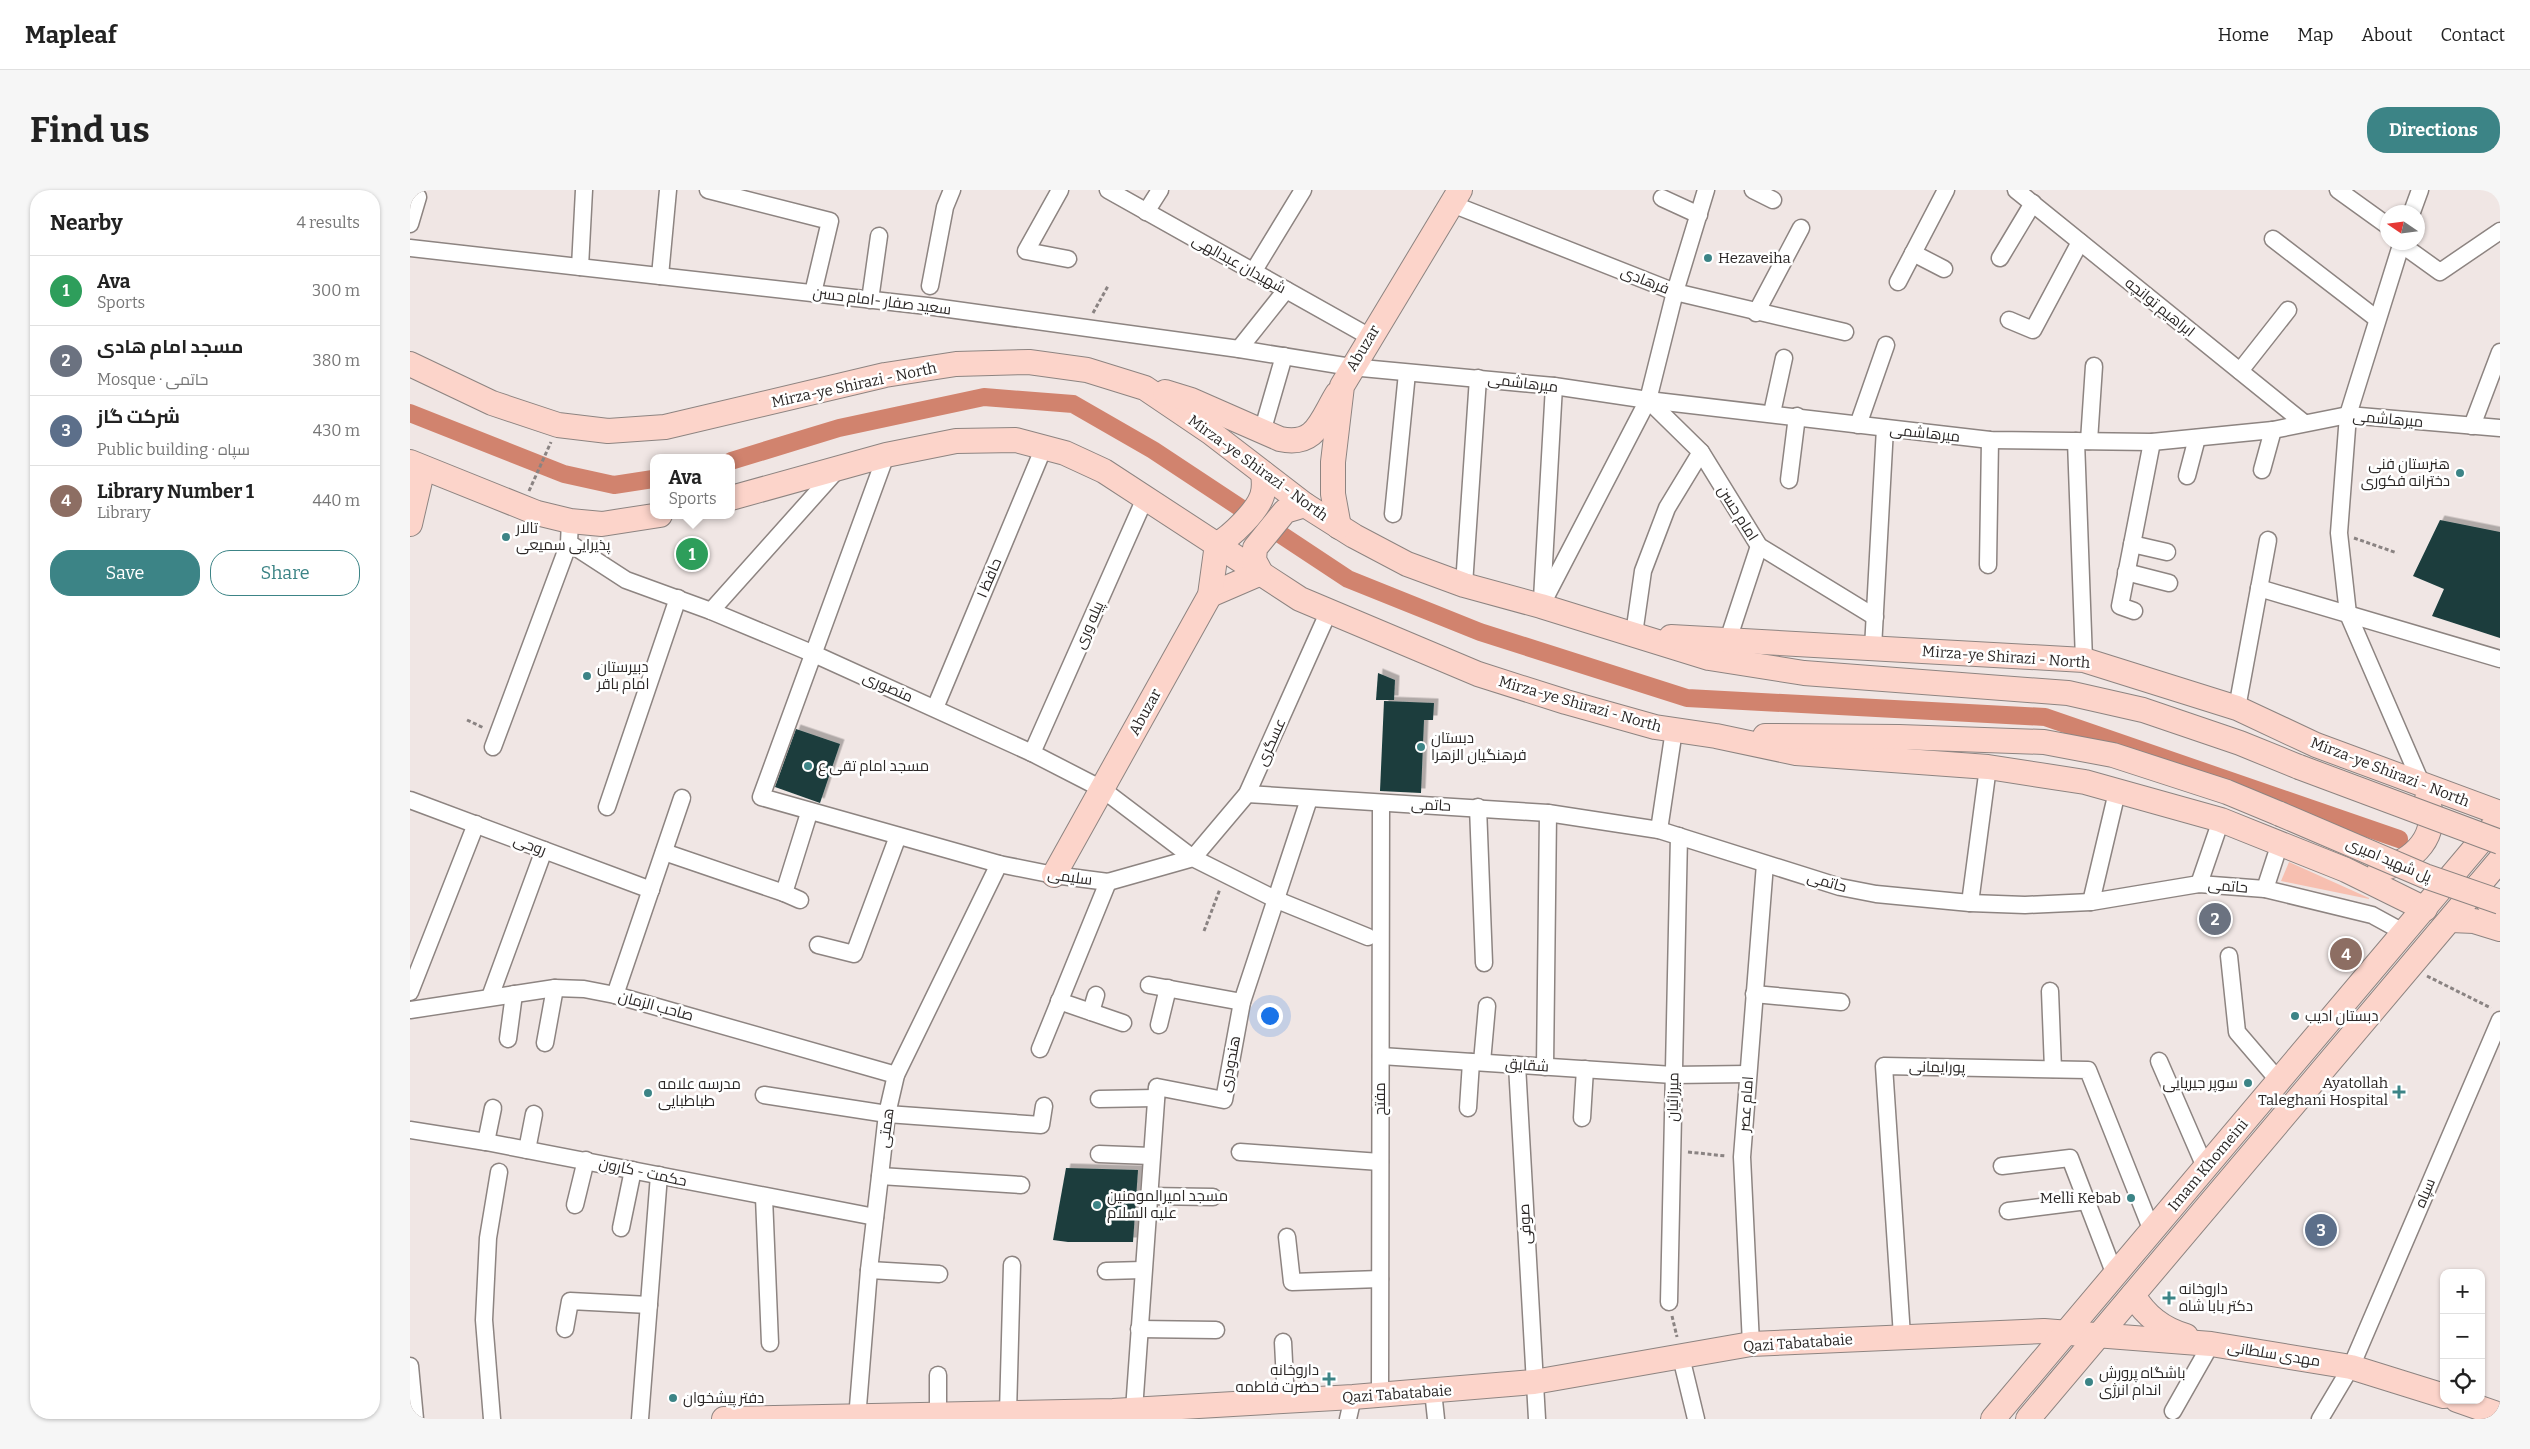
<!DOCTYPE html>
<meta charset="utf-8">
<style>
body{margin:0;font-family:Bitter,Cairo,serif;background:#f6f6f6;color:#222}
.controls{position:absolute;right:15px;bottom:15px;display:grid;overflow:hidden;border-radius:10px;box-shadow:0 1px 4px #0004}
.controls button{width:45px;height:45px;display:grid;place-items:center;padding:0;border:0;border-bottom:1px solid #e0e0e0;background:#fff;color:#222;font:25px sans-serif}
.compass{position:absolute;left:1970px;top:15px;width:45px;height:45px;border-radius:50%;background:#fff;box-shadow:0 1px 4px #0004;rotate:283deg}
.you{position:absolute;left:859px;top:825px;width:18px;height:18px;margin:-12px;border:4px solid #fff;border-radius:50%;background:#1a73e8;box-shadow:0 0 0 8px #1a73e833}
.badge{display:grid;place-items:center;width:32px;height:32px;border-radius:50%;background:#3c8486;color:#fff;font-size:16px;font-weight:700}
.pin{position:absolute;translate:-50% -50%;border:2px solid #fff;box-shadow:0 1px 5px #0006}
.popup{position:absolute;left:240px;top:264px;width:85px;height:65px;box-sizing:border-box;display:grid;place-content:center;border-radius:10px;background:#fff;filter:drop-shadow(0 1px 4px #0005);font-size:16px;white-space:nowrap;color:#767676}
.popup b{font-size:19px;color:#222}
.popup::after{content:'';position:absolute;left:50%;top:100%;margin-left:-10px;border:10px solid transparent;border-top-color:#fff}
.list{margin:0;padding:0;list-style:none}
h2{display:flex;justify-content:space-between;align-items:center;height:65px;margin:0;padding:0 20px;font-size:21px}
h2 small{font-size:16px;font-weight:400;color:#767676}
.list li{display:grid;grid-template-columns:32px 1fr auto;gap:15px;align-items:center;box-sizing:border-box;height:70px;padding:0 20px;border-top:1px solid #e0e0e0}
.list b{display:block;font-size:19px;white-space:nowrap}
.list p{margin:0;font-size:16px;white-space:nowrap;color:#767676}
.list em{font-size:16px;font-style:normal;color:#767676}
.actions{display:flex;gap:10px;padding:15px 20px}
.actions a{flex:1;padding:11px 0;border:1px solid #3c8486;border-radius:20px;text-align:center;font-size:18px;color:#3c8486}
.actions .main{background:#3c8486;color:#fff}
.icon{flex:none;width:28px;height:28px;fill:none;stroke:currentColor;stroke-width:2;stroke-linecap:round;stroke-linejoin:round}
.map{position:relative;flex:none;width:2090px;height:1229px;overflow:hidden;border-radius:20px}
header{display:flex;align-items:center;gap:30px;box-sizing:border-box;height:70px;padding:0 25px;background:#fff;border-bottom:1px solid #e0e0e0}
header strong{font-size:24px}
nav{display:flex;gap:28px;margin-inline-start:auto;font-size:18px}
.intro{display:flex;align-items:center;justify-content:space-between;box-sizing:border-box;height:120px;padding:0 30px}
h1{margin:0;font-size:35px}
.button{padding:12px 22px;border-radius:20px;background:#3c8486;color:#fff;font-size:18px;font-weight:700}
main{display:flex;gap:30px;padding:0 30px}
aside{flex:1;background:#fff;border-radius:20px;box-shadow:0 1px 4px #0004}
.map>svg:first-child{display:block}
.green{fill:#f7bfb0}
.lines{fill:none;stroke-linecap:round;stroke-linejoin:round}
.canal{stroke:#d1836e;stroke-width:18}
.building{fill:#1a3e3e;filter:url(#shadow)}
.street-casing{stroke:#8d8481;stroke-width:19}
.secondary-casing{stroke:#8d8481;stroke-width:26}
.path{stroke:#8a8382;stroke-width:3;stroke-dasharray:4 2.5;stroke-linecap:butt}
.street{stroke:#fff;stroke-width:16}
.secondary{stroke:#fcd4ca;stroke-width:24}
.secondary-bridge-casing{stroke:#8d8481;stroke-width:26;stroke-linecap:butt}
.secondary-bridge{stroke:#fcd4ca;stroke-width:24}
.poi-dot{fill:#3c8486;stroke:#fff;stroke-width:2}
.labels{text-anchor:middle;stroke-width:5;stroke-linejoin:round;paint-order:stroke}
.poi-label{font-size:15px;fill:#2b2726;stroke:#fff;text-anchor:start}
.street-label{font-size:15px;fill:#2b2726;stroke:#fff}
</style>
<header>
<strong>Mapleaf</strong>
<nav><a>Home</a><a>Map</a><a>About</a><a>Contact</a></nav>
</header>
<div class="intro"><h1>Find us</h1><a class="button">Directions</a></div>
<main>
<aside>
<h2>Nearby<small>4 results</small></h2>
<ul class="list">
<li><span class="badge" style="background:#2e9e5b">1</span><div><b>Ava</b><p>Sports</p></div><em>300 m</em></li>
<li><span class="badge" style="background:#6b7280">2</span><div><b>مسجد امام هادی</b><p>Mosque · حاتمی</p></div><em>380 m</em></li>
<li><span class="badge" style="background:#5c6f8a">3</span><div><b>شرکت گاز</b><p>Public building · سپاه</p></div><em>430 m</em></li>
<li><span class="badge" style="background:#8d6e63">4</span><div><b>Library Number 1</b><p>Library</p></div><em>440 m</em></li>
</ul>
<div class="actions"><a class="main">Save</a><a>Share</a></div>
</aside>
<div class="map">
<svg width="2090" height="1229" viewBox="0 0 2090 1229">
<defs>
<filter id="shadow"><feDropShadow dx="4.5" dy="-4.5" stdDeviation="0" flood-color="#0004"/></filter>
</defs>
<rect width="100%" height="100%" fill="#f0e6e4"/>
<polygon class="green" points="1879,672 1959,708 1959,709 1871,691"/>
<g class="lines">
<g class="canal">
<polyline points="0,223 154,284 204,295 243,289"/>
<polyline points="321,271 429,238 574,207 663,214 743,260 938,389 1070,442 1277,508 1635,527 1989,649"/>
</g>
</g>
<g class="building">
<polygon points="2030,330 2090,342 2090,448 2022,426 2034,399 2003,386"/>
<polygon points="968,483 985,490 984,510 966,510"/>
<polygon points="974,511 1024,513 1023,530 1014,530 1011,603 970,601"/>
<polygon points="386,539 430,554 410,613 365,597"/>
<polygon points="656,978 728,980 723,1052 658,1052 643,1050"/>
</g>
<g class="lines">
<g class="street-casing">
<g id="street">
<polyline points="298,0 420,31 403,103"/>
<polyline points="650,0 616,61 658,69"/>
<polyline points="698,0 960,147"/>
<polyline points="1343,0 1363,10"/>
<polyline points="1606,0 1894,233"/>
<polyline points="1928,0 1978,36"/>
<polyline points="0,5 8,7 0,34"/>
<polyline points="1252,8 1289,25"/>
<polyline points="1042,14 1265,102 1435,142"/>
<polyline points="736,22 750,0"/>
<polyline points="2002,22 2010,0"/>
<polyline points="1863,49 1967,129"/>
<polyline points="1992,52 1938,225 1929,343 1938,424 2012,595"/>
<polyline points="1991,54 2030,82 2090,41"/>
<polyline points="0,58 517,116 829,159 941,177 1144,196 1238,210 1580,250 1742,252 1863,240 1938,225 2090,238"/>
<polyline points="1503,63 1534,79"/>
<polyline points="1590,68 1623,13"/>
<polyline points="170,77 174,0"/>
<polyline points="843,82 893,0"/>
<polyline points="250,86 258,0"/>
<polyline points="1488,92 1536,0"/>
<polyline points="520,96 535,17 542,0"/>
<polyline points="460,110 469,46"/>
<polyline points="1346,123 1391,38"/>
<polyline points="1599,130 1623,140 1670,52"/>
<polyline points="829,159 876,100"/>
<polyline points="1830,181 1878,120"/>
<polyline points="1238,210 1291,262 1349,356 1465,427"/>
<polyline points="1362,223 1374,168"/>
<polyline points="1448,235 1476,155"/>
<polyline points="2062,236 2090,162"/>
<polyline points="852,242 874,166"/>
<polyline points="1666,251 1674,470"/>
<polyline points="1679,251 1684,176"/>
<polyline points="476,265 351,607 589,674 644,685 698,692 783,668 867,710 958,747"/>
<polyline points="1852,280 1863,240"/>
<polyline points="1777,286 1787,248"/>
<polyline points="1379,290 1387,226"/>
<polyline points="983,324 997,183"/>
<polyline points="160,331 159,353 216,390 301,421 404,464 622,563 692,599 783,668 837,604 918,423"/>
<polyline points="1722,354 1757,362"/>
<polyline points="1578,375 1580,250"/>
<polyline points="1716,382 1759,393"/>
<polyline points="1054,395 1068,188"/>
<polyline points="1849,398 2090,469"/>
<polyline points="1132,409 1144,196"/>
<polyline points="1131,416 1238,210 1265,102 1296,0"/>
<polyline points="301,421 428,279"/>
<polyline points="1724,421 1710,416 1742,252"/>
<polyline points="1224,444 1233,381 1257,318 1291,262"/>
<polyline points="1318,450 1349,356"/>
<polyline points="1463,458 1475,238"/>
<polyline points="525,518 634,257"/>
<polyline points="1827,518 1858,350"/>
<polyline points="83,557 159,353"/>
<polyline points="622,563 736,306"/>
<polyline points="837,604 1138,623 1249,640 1430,697 1466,704 1560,713 1615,715 1681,712 1789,694 1855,699 1962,725 1995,743"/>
<polyline points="0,610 241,700"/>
<polyline points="197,617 268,408"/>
<polyline points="1068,617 1074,773"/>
<polyline points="1249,640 1264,540"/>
<polyline points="254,662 374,703 399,623"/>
<polyline points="1789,694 1811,630"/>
<polyline points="1855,699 1870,653"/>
<polyline points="374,703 390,710"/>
<polyline points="1681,712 1707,602"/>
<polyline points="1560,713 1578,577"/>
<polyline points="408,755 444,764 488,646"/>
<polyline points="1819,766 1827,842 1869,891"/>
<polyline points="739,795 832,812"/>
<polyline points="1640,801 1643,879"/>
<polyline points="0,802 66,634"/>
<polyline points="1344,804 1431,812"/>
<polyline points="205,805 272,608"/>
<polyline points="80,807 134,660"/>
<polyline points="649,811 713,833"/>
<polyline points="0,820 145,798 174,799 205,805 486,885"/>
<polyline points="681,822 686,805"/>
<polyline points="749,835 758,798"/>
<polyline points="98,849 104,804"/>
<polyline points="135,853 145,798"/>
<polyline points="630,859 698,692"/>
<polyline points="971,866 1263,885 1338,884"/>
<polyline points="1749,871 1795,977"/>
<polyline points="1072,872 1077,816"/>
<polyline points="1107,875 1127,1229"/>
<polyline points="1135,877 1138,623"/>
<polyline points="354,905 477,924 631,935 634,916"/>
<polyline points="689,909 746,908"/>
<polyline points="1058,918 1061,872"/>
<polyline points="1172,928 1175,879"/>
<polyline points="0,940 76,952 465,1027"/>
<polyline points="76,952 83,918"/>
<polyline points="117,960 124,924"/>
<polyline points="830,962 970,972"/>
<polyline points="689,964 741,966"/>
<polyline points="1592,976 1660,968 1705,1085"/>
<polyline points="470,986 611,995"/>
<polyline points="738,1006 803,1007"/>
<polyline points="354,1007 360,1153"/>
<polyline points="165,1015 176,970"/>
<polyline points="1598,1021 1677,1011"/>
<polyline points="211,1038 223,980"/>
<polyline points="877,1047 882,1092 970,1089"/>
<polyline points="459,1080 529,1084"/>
<polyline points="696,1081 733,1080"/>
<polyline points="1259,1112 1269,646"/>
<polyline points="155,1139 160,1111 239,1115"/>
<polyline points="729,1139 806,1140"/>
<polyline points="1492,1146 1474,876 1678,880 1742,1041"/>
<polyline points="873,1152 876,1211"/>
<polyline points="1341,1154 1332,967 1355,674"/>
<polyline points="1271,1167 1286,1229"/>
<polyline points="0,1176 5,1229"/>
<polyline points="1023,1201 1026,1229"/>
<polyline points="970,1205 971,613"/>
<polyline points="724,1220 747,897 814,910 832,812 899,609"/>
<polyline points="1763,1221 1801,1154"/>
<polyline points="598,1223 602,1075"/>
<polyline points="528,1224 528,1185"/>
<polyline points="82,1229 74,1130 78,1048 89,982"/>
<polyline points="230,1229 249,985"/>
<polyline points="447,1229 459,1080 470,986 477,924 486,885 589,674"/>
<polyline points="938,1229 943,1207"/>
<polyline points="1910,1229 1941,1177 2090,830"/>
</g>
</g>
<g class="secondary-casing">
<g id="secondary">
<polyline points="0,174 82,213 148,235 198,241 255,237 475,185 546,174 619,172 677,180 735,198 800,242 895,315 944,346 997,374 1054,395 1131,416 1299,468 1394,483 1658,503 1733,520 1830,553 1889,577"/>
<path d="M755 202 781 210 870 249C906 257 911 230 927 204"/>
<polyline points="0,272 127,323 160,331 192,334 250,325"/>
<polyline points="321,308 476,265 546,251 606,250 655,263 694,281 890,409 1068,484 1156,512 1245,537 1306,546 1386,563 1578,577 1675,592 1811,630 1936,680 2015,719"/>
<polyline points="0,334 13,278"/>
<polyline points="929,337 923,304 923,272 932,196 1050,0"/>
<polyline points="800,405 851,383 844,370 845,358 875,321 895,315"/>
<polyline points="1261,447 1674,470 1827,518 1906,555 2090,623"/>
<polyline points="1355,546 1489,547 1634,552 1703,565 1817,602 1870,624"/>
<path d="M1970 679C2004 672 2031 645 2017 609"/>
<path d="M644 685 800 405 807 354C821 347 847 321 852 306 855 298 854 291 853 283"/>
<polyline points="2069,695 2090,733"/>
<polyline points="2041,730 2064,731 2090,739"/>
<path d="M1723 1105C1736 1126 1752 1139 1776 1146"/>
<polyline points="2047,1210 2090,1225"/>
<polyline points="314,1229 703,1221 943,1207 1124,1192 1341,1154 1634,1141 1801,1154 1941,1177 2034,1206"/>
<polyline points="1583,1229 2087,632"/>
<polyline points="1618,1229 2090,670"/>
</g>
</g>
<g class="path">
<polyline points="683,123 698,96"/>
<polyline points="119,301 141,252"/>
<polyline points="1944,348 1987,363"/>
<polyline points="57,530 74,538"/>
<polyline points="794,741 810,699"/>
<polyline points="2017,786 2081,818"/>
<polyline points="1278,962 1316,966"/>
<polyline points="1262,1126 1267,1147"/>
</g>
<use href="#street" class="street"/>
<use href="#secondary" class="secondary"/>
<g class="secondary-bridge-casing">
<g id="secondary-bridge">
<polyline points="1889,577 2090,652"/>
<polyline points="1870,624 2015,686 2090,712"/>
</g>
</g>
<use href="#secondary-bridge" class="secondary-bridge"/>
</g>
<g class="poi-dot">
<circle cx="1298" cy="68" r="5"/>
<circle cx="2050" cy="283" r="5"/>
<circle cx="96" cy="347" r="5"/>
<circle cx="177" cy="486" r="5"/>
<circle cx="1011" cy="557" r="5"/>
<circle cx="398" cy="576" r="5"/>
<circle cx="1885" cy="826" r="5"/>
<circle cx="1838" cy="893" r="5"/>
<path d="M1986.5 894.5h5v5h5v5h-5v5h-5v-5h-5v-5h5z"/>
<circle cx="238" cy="903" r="5"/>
<circle cx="1721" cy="1008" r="5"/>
<circle cx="687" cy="1015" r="5"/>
<path d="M1756.5 1100.5h5v5h5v5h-5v5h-5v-5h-5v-5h5z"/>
<path d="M916.5 1181.5h5v5h5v5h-5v5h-5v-5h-5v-5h5z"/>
<circle cx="1679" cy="1192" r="5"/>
<circle cx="263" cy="1208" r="5"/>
</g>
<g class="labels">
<g class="poi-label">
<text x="1308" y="73">Hezaveiha</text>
<text x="2040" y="279" text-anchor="end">هنرستان فنی<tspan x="2040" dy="17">دخترانه فکوری</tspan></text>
<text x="106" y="343">تالار<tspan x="106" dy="17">پذیرایی سمیعی</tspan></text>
<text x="187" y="482">دبیرستان<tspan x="187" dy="17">امام باقر</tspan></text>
<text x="1021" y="553">دبستان<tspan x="1021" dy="17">فرهنگیان الزهرا</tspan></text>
<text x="408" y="581">مسجد امام تقی ع</text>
<text x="1895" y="831">دبستان ادیب</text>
<text x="1828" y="898" text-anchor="end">سوپر جیریایی</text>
<text x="1978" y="898" text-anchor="end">Ayatollah<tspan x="1978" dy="17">Taleghani Hospital</tspan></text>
<text x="248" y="899">مدرسه علامه<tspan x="248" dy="17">طباطبایی</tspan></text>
<text x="697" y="1011">مسجد امیرالمومنین<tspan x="697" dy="17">علیه السلام</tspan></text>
<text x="1711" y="1013" text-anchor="end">Melli Kebab</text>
<text x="1769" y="1104">داروخانه<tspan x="1769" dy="17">دکتر بابا شاه</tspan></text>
<text x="909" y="1185" text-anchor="end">داروخانه<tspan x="909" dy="17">حضرت فاطمه</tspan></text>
<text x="1689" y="1188">باشگاه پرورش<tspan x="1689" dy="17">اندام انرژی</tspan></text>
<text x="273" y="1213">دفتر پیشخوان</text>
</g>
<g class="street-label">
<text transform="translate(829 74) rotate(29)" y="5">شهیدان عبدالهی</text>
<text transform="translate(1235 90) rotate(22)" y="5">فرهادی</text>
<text transform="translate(472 111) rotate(7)" y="5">سعید صفار -امام حسن</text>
<text transform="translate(1750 117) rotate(39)" y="5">ابراهیم توانچه</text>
<text transform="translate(953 158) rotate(-59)" y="5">Abuzar</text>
<text transform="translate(1113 193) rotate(7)" y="5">میرهاشمی</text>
<text transform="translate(444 195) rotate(-12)" y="5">Mirza-ye Shirazi - North</text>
<text transform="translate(1978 229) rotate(5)" y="5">میرهاشمی</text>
<text transform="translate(1515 243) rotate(6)" y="5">میرهاشمی</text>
<text transform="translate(848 278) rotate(36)" y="5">Mirza-ye Shirazi - North</text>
<text transform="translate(1328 323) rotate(58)" y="5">امام حسن</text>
<text transform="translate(579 388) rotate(-67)" y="5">حافظ ۱</text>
<text transform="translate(679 435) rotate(-66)" y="5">پیله وری</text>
<text transform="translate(1596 467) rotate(4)" y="5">Mirza-ye Shirazi - North</text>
<text transform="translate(478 497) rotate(24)" y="5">منصوری</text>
<text transform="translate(1170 514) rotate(16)" y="5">Mirza-ye Shirazi - North</text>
<text transform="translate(735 522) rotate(-61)" y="5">Abuzar</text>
<text transform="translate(861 552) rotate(-66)" y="5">عسگری</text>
<text transform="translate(1980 582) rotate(21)" y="5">Mirza-ye Shirazi - North</text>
<text transform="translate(1021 615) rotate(2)" y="5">حاتمی</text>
<text transform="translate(120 655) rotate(21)" y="5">روحی</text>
<text transform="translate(1979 670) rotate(23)" y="5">پل شهید امیری</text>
<text transform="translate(660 687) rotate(8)" y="5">سلیمی</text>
<text transform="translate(1417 692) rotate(16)" y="5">حاتمی</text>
<text transform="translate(1818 696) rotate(5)" y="5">حاتمی</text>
<text transform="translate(246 816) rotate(15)" y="5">صاحب الزمان</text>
<text transform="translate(820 874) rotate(-79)" y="5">هندودری</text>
<text transform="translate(1117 875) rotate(4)" y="5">شقایق</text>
<text transform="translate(1527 877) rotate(1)" y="5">پورایمانی</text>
<text transform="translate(1263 907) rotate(-89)" y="5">میرزائیان</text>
<text transform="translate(970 909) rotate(-90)" y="5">مفتح</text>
<text transform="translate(1336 914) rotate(-86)" y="5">امام عصر</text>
<text transform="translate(476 938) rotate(-82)" y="5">همتی</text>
<text transform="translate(1798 975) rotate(-50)" y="5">Imam Khomeini</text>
<text transform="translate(233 982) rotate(12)" y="5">حکمت - کارون</text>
<text transform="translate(2015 1003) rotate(-67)" y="5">سپاه</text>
<text transform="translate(1115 1034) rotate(-93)" y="5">صوفی</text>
<text transform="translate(1388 1153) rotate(-4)" y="5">Qazi Tabatabaie</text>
<text transform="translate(1864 1164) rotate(9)" y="5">مهدی سلطانی</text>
<text transform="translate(987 1204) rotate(-4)" y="5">Qazi Tabatabaie</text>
</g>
</g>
</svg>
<div class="controls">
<button>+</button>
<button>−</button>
<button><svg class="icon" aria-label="locate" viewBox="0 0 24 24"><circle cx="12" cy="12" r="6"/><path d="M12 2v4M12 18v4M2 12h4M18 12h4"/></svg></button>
</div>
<svg class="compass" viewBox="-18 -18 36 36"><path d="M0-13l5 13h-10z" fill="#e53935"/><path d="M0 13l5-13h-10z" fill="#767676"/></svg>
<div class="you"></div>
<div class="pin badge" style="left:282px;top:364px;background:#2e9e5b">1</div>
<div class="popup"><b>Ava</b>Sports</div>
<div class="pin badge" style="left:1805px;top:729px;background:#6b7280">2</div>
<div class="pin badge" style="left:1911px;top:1040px;background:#5c6f8a">3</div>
<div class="pin badge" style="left:1936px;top:764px;background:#8d6e63">4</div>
</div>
</main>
